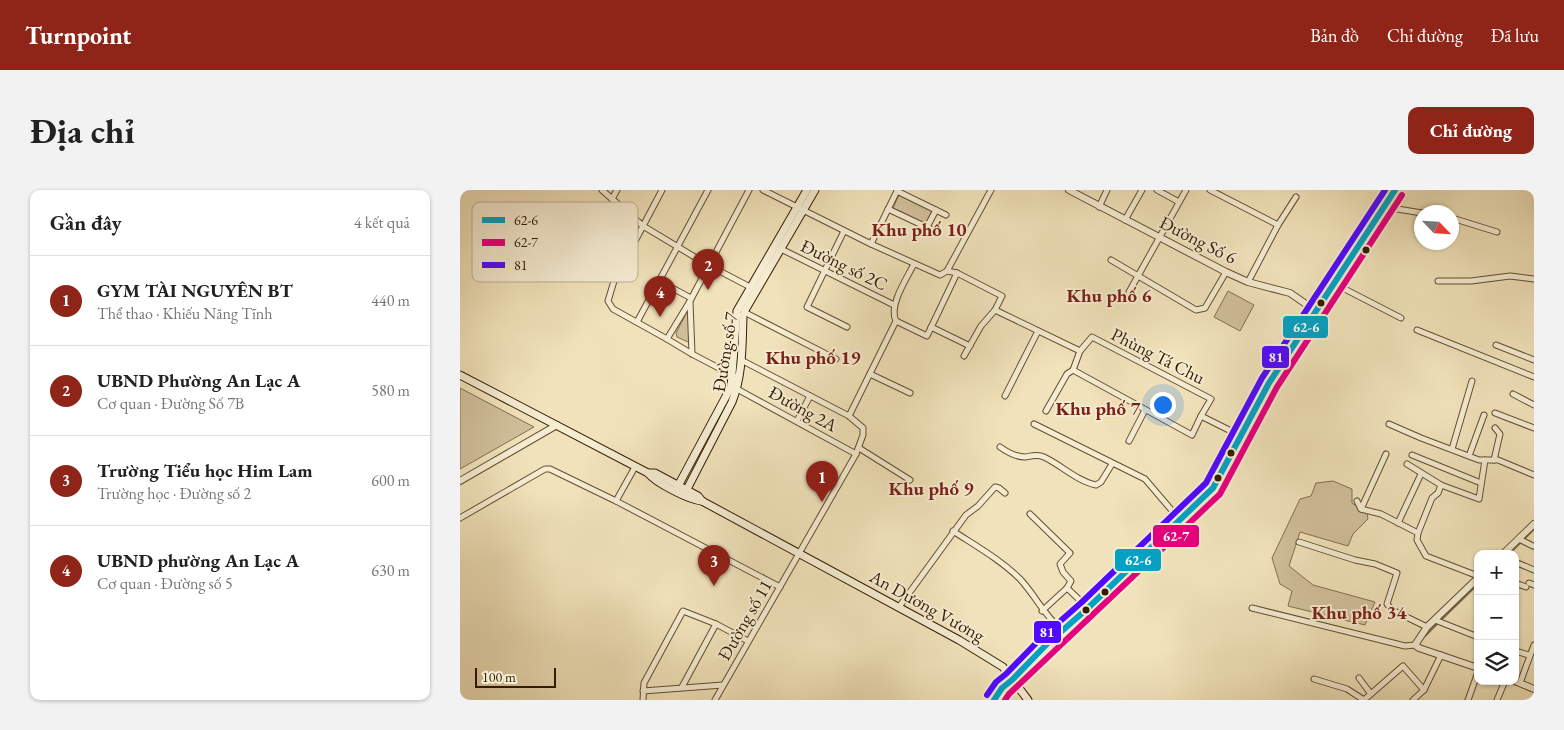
<!DOCTYPE html>
<html lang="vi">
<meta charset="utf-8">
<style>
body{margin:0;font-family:"EB Garamond",serif;background:#f2f2f2;color:#222}
.controls{position:absolute;right:15px;bottom:15px;display:grid;overflow:hidden;border-radius:10px;box-shadow:0 1px 4px #0004}
.controls button{width:45px;height:45px;display:grid;place-items:center;padding:0;border:0;border-bottom:1px solid #e0e0e0;background:#fff;color:#222;font:25px sans-serif}
.compass{position:absolute;left:954px;top:15px;width:45px;height:45px;border-radius:50%;background:#fff;box-shadow:0 1px 4px #0004;rotate:115deg}
.scale{position:absolute;left:15px;bottom:12px;width:81px;box-sizing:border-box;padding-left:5px;border:2px solid #331c02;border-top:0;font-size:14px;line-height:18px;white-space:nowrap;color:#331c02;-webkit-text-stroke:4px #f5ecd2;paint-order:stroke}
.you{position:absolute;left:702px;top:214px;width:18px;height:18px;margin:-12px;border:4px solid #fff;border-radius:50%;background:#1a73e8;box-shadow:0 0 0 8px #1a73e833}
.badge{display:grid;place-items:center;width:32px;height:32px;border-radius:50%;background:#8f2418;color:#fff;font-size:16px;font-weight:700}
.pin{position:absolute;translate:-50% -41px;filter:drop-shadow(0 1px 2px #0008)}
.pin::after{content:'';position:absolute;top:26px;width:18px;height:15px;background:inherit;clip-path:polygon(0 0,100% 0,50% 100%)}
.list{margin:0;padding:0;list-style:none}
h2{display:flex;justify-content:space-between;align-items:center;height:65px;margin:0;padding:0 20px;font-size:21px}
h2 small{font-size:16px;font-weight:400;color:#767676}
.list li{display:grid;grid-template-columns:32px 1fr auto;gap:15px;align-items:center;box-sizing:border-box;height:90px;padding:0 20px;border-top:1px solid #e0e0e0}
.list b{display:block;font-size:19px;white-space:nowrap}
.list p{margin:0;font-size:16px;white-space:nowrap;color:#767676}
.list em{font-size:16px;font-style:normal;color:#767676}
.icon{flex:none;width:28px;height:28px;fill:none;stroke:currentColor;stroke-width:2;stroke-linecap:round;stroke-linejoin:round}
.map{position:relative;flex:none;width:1074px;height:510px;overflow:hidden;border-radius:10px}
header{display:flex;align-items:center;gap:30px;box-sizing:border-box;height:70px;padding:0 25px;background:#8f2418;color:#fff}
header strong{font-size:24px}
nav{display:flex;gap:28px;margin-inline-start:auto;font-size:18px}
.intro{display:flex;align-items:center;justify-content:space-between;box-sizing:border-box;height:120px;padding:0 30px}
h1{margin:0;font-size:35px}
.button{padding:12px 22px;border-radius:10px;background:#8f2418;color:#fff;font-size:18px;font-weight:700}
main{display:flex;gap:30px;padding:0 30px}
aside{flex:1;background:#fff;border-radius:10px;box-shadow:0 1px 4px #0004}
.map>svg:first-child{display:block}
.green{fill:#d0c09b;stroke:#826e4e}
.lines{fill:none;stroke-linecap:round;stroke-linejoin:round}
.stream{stroke:#7e6b4b;stroke-width:2}
.minor-casing{stroke:#624e30;stroke-width:7}
.tertiary-casing{stroke:#624e30;stroke-width:8}
.secondary-casing{stroke:#331c02;stroke-width:9}
.primary-casing{stroke:#331c02;stroke-width:9}
.minor{stroke:#f5ecd2;stroke-width:5}
.tertiary{stroke:#f5ecd2;stroke-width:6}
.secondary{stroke:#f5ecd2;stroke-width:7}
.primary{stroke:#f0e2ba;stroke-width:8}
.bus-1-casing{stroke:#f5ecd2;stroke-width:10}
.bus-2-casing{stroke:#f5ecd2;stroke-width:10}
.bus-3-casing{stroke:#f5ecd2;stroke-width:10}
.bus-1{stroke:#03a2c4;stroke-width:6}
.bus-2{stroke:#e5007d;stroke-width:6}
.bus-3{stroke:#4f0aff;stroke-width:6}
.bus-dot{fill:#331c02;stroke:#f5ecd2;stroke-width:2}
.labels{text-anchor:middle;stroke-width:4;stroke-linejoin:round;paint-order:stroke}
.street-label{font-size:18px;fill:#331c02;stroke:#f5ecd2}
.neighbourhood-label{font-size:19px;font-weight:bold;fill:#7a1f14;stroke:#f5ecd2}
.key{fill:#f5ecd2;stroke:#bbae94;stroke-width:1}
.key-label{font-size:14px;fill:#331c02}
.line-badge{stroke:#f5ecd2;stroke-width:2}
.badge-label{font-size:14px;text-anchor:middle;font-weight:bold;fill:#fff}
</style>
<header>
<strong>Turnpoint</strong>
<nav><a>Bản đồ</a><a>Chỉ đường</a><a>Đã lưu</a></nav>
</header>
<div class="intro"><h1>Địa chỉ</h1><a class="button">Chỉ đường</a></div>
<main>
<aside>
<h2>Gần đây<small>4 kết quả</small></h2>
<ul class="list">
<li><span class="badge">1</span><div><b>GYM TÀI NGUYÊN BT</b><p>Thể thao · Khiếu Năng Tĩnh</p></div><em>440 m</em></li>
<li><span class="badge">2</span><div><b>UBND Phường An Lạc A</b><p>Cơ quan · Đường Số 7B</p></div><em>580 m</em></li>
<li><span class="badge">3</span><div><b>Trường Tiểu học Him Lam</b><p>Trường học · Đường số 2</p></div><em>600 m</em></li>
<li><span class="badge">4</span><div><b>UBND phường An Lạc A</b><p>Cơ quan · Đường số 5</p></div><em>630 m</em></li>
</ul>
</aside>
<div class="map">
<svg width="1074" height="510" viewBox="0 0 1074 510">
<rect width="100%" height="100%" fill="#f0e2ba"/>
<filter id="stains"><feTurbulence type="fractalNoise" baseFrequency=".004" numOctaves="4"/><feColorMatrix values="0 0 0 0 .2 0 0 0 0 .09 0 0 0 0 .02 0 0 0 .5 -.17"/></filter>
<radialGradient id="worn" r=".72"><stop offset=".6" stop-color="#630" stop-opacity="0"/><stop offset="1" stop-color="#630" stop-opacity=".3"/></radialGradient>
<g class="green">
<polygon points="439,5 472,21 466,34 433,18"/>
<polygon points="768,101 794,115 780,141 754,127"/>
<polygon points="228,120 230,150 228,152 217,147 216,143"/>
<polygon points="0,198 74,237 0,279"/>
<polygon points="873,291 892,299 892,313 907,323 908,329 893,344 888,356 840,342 829,376 853,395 915,412 905,435 828,416 832,401 820,394 812,368 840,309 851,306 856,293"/>
</g>
<g class="lines">
<g class="stream">
<polyline points="1049,364 1074,339"/>
<polyline points="981,430 1018,394"/>
<polyline points="963,448 978,433"/>
</g>
<g class="minor-casing">
<g id="minor">
<polyline points="142,0 183,36 248,75 292,98"/>
<polyline points="202,0 154,91 148,111 153,119 207,149 232,164 274,186"/>
<polyline points="303,0 411,54 480,85 487,81 531,0"/>
<polyline points="697,0 719,12"/>
<polyline points="750,0 818,35"/>
<polyline points="152,9 157,0"/>
<polyline points="639,17 647,0"/>
<polyline points="925,17 962,23"/>
<polyline points="428,19 477,42"/>
<polyline points="992,28 1037,42"/>
<polyline points="665,30 682,0"/>
<polyline points="467,37 476,20"/>
<polyline points="384,41 347,117 387,137"/>
<polyline points="411,54 437,1 486,25"/>
<polyline points="321,59 434,115"/>
<polyline points="651,70 736,120 745,118 766,82"/>
<polyline points="487,81 497,83 542,106 535,120 620,161 632,147 751,209 741,226 781,246"/>
<polyline points="199,91 231,108"/>
<polyline points="978,91 1011,91 1050,86 1074,89"/>
<polyline points="788,92 818,35 836,7"/>
<polyline points="875,94 941,128"/>
<polyline points="669,102 726,0"/>
<polyline points="230,112 232,164"/>
<polyline points="284,122 376,169"/>
<polyline points="436,131 467,146 497,83"/>
<polyline points="177,132 248,0"/>
<polyline points="471,137 510,156"/>
<polyline points="957,140 1074,187"/>
<polyline points="207,149 230,111 289,0"/>
<polyline points="1036,155 1074,170"/>
<polyline points="620,161 613,180 732,245 741,226"/>
<polyline points="504,166 521,136 535,120"/>
<polyline points="410,184 450,203"/>
<polyline points="277,199 396,264"/>
<polyline points="1053,204 1074,215"/>
<polyline points="545,206 578,141"/>
<polyline points="586,221 607,184 613,180"/>
<polyline points="1035,223 1074,238"/>
<path d="M389 226 436 131C428 116 447 88 454 74"/>
<polyline points="337,231 350,206"/>
<polyline points="574,234 685,289 720,330"/>
<polyline points="929,234 961,248 1019,270 1038,270 1074,285"/>
<polyline points="669,251 685,220"/>
<path d="M540 257C547 262 556 267 565 267 572 266 577 264 584 267 601 275 617 291 636 295L641 292 652 274"/>
<polyline points="399,258 450,290"/>
<polyline points="992,259 1012,191"/>
<polyline points="952,265 1021,293"/>
<polyline points="1009,266 1024,225"/>
<polyline points="1034,270 1040,244 1035,238"/>
<polyline points="947,274 981,295 1019,309 1025,270"/>
<polyline points="156,311 175,277"/>
<polyline points="897,311 901,319 921,324 958,343 957,350 966,366 1018,386"/>
<polyline points="901,319 926,264"/>
<polyline points="570,324 610,363 600,374 603,382 611,391 607,398 628,418"/>
<polyline points="0,328 85,279 90,279 156,311 320,397"/>
<polyline points="938,333 961,284"/>
<path d="M493 341C516 356 541 370 560 389 576 406 584 426 602 440"/>
<polyline points="958,343 972,308 978,303 981,295"/>
<polyline points="1059,349 1073,356"/>
<polyline points="839,352 895,370 915,374 937,383 927,414 932,420 967,437"/>
<polyline points="1055,372 1074,380"/>
<polyline points="1055,393 1066,397"/>
<polyline points="1069,393 1074,395"/>
<polyline points="439,417 506,325 518,316 535,297 539,298 545,303"/>
<polyline points="792,418 925,451 945,456 955,455"/>
<polyline points="582,421 607,398"/>
<polyline points="975,430 1018,447"/>
<polyline points="1055,461 1069,465"/>
<polyline points="899,488 911,504"/>
<polyline points="854,489 887,499 904,510 943,476 964,500"/>
<polyline points="1060,493 1074,455"/>
<polyline points="222,497 256,434"/>
<polyline points="183,501 263,495"/>
<polyline points="183,510 184,493 223,421 256,434 288,451"/>
<polyline points="255,510 396,264 403,245 403,238 389,226 281,170"/>
<polyline points="953,510 964,500 981,465"/>
<polyline points="1008,510 1018,482"/>
<polyline points="1037,510 1045,491"/>
</g>
</g>
<g class="tertiary-casing">
<g id="tertiary">
<polyline points="609,0 766,82 788,92 830,103 856,121"/>
<polyline points="0,291 97,235"/>
<polyline points="1043,364 1074,334"/>
<polyline points="1018,388 967,437 955,455 959,458 1018,478"/>
<polyline points="1055,491 1074,499"/>
</g>
</g>
<g class="secondary-casing">
<g id="secondary">
<path d="M0 185 188 283C196 293 229 310 242 311L499 450 543 477 568 510"/>
<polyline points="188,283 195,283 238,306 242,311"/>
<polyline points="218,296 271,197 277,121 347,0"/>
<path d="M224 305 272 212C283 184 282 155 283 126L284 122 355 0"/>
</g>
</g>
<g class="primary-casing">
<g id="primary">
<polyline points="534,510 542,498 552,490 587,454 628,418 753,298 809,193 875,94 935,0"/>
<polyline points="542,510 547,503 552,492"/>
</g>
</g>
<use href="#minor" class="minor"/>
<use href="#tertiary" class="tertiary"/>
<use href="#secondary" class="secondary"/>
<use href="#primary" class="primary"/>
<g class="bus-1-casing">
<polyline id="bus-1" points="534,510 542,498 552,490 587,454 628,418 753,298 809,193 935,0"/>
</g>
<g class="bus-2-casing">
<polyline id="bus-2" points="545,510 549,504 760,304 817,197 942,5"/>
</g>
<g class="bus-3-casing">
<polyline id="bus-3" points="527,505 536,492 546,484 581,448 622,412 746,293 802,188 925,0"/>
</g>
<use href="#bus-1" class="bus-1"/>
<use href="#bus-2" class="bus-2"/>
<use href="#bus-3" class="bus-3"/>
</g>
<g class="bus-dot">
<circle cx="906" cy="60" r="4.5"/>
<circle cx="861" cy="113" r="4.5"/>
<circle cx="771" cy="263" r="4.5"/>
<circle cx="758" cy="288" r="4.5"/>
<circle cx="645" cy="402" r="4.5"/>
<circle cx="626" cy="420" r="4.5"/>
</g>
<g class="labels">
<g class="street-label">
<text transform="translate(738 50) rotate(27)" y="6">Đường Số 6</text>
<text transform="translate(384 75) rotate(26)" y="6">Đường số 2C</text>
<text transform="translate(265 162) rotate(-81)" y="6">Đường số 7</text>
<text transform="translate(698 166) rotate(27)" y="6">Phùng Tá Chu</text>
<text transform="translate(343 219) rotate(29)" y="6">Đường 2A</text>
<text transform="translate(467 416) rotate(29)" y="6">An Dương Vương</text>
<text transform="translate(285 430) rotate(-60)" y="6">Đường số 11</text>
</g>
<g class="neighbourhood-label">
<text x="459" y="46">Khu phố 10</text>
<text x="649" y="112">Khu phố 6</text>
<text x="353" y="174">Khu phố 19</text>
<text x="638" y="225">Khu phố 7</text>
<text x="471" y="305">Khu phố 9</text>
<text x="899" y="429">Khu phố 34</text>
</g>
</g>
<rect x="12" y="12" width="166" height="80" rx="8" class="key"/>
<rect x="22" y="27" width="23" height="6" fill="#03a2c4"/>
<rect x="22" y="49" width="23" height="7" fill="#e5007d"/>
<rect x="22" y="72" width="23" height="6" fill="#4f0aff"/>
<g class="key-label">
<text x="54" y="35">62-6</text>
<text x="54" y="57">62-7</text>
<text x="54" y="80">81</text>
</g>
<g class="line-badge">
<rect x="822" y="125" width="47" height="24" rx="5" fill="#03a2c4"/>
<rect x="801" y="155" width="29" height="24" rx="5" fill="#4f0aff"/>
<rect x="692" y="334" width="48" height="24" rx="5" fill="#e5007d"/>
<rect x="654" y="358" width="48" height="24" rx="5" fill="#03a2c4"/>
<rect x="573" y="430" width="29" height="24" rx="5" fill="#4f0aff"/>
</g>
<g class="badge-label">
<text x="846" y="142">62-6</text>
<text x="816" y="172">81</text>
<text x="716" y="351">62-7</text>
<text x="678" y="375">62-6</text>
<text x="587" y="447">81</text>
</g>
<rect width="100%" height="100%" filter="url(#stains)"/>
<rect width="100%" height="100%" fill="url(#worn)"/>
</svg>
<div class="controls">
<button>+</button>
<button>−</button>
<button><svg class="icon" aria-label="layers" viewBox="0 0 24 24"><path d="M12 4l9 5-9 5-9-5zM3 14l9 5 9-5"/></svg></button>
</div>
<svg class="compass" viewBox="-18 -18 36 36"><path d="M0-13l5 13h-10z" fill="#e53935"/><path d="M0 13l5-13h-10z" fill="#767676"/></svg>
<div class="scale">100 m</div>
<div class="you"></div>
<div class="pin badge" style="left:362px;top:312px">1</div>
<div class="pin badge" style="left:248px;top:100px">2</div>
<div class="pin badge" style="left:254px;top:396px">3</div>
<div class="pin badge" style="left:200px;top:127px">4</div>
</div>
</main>
